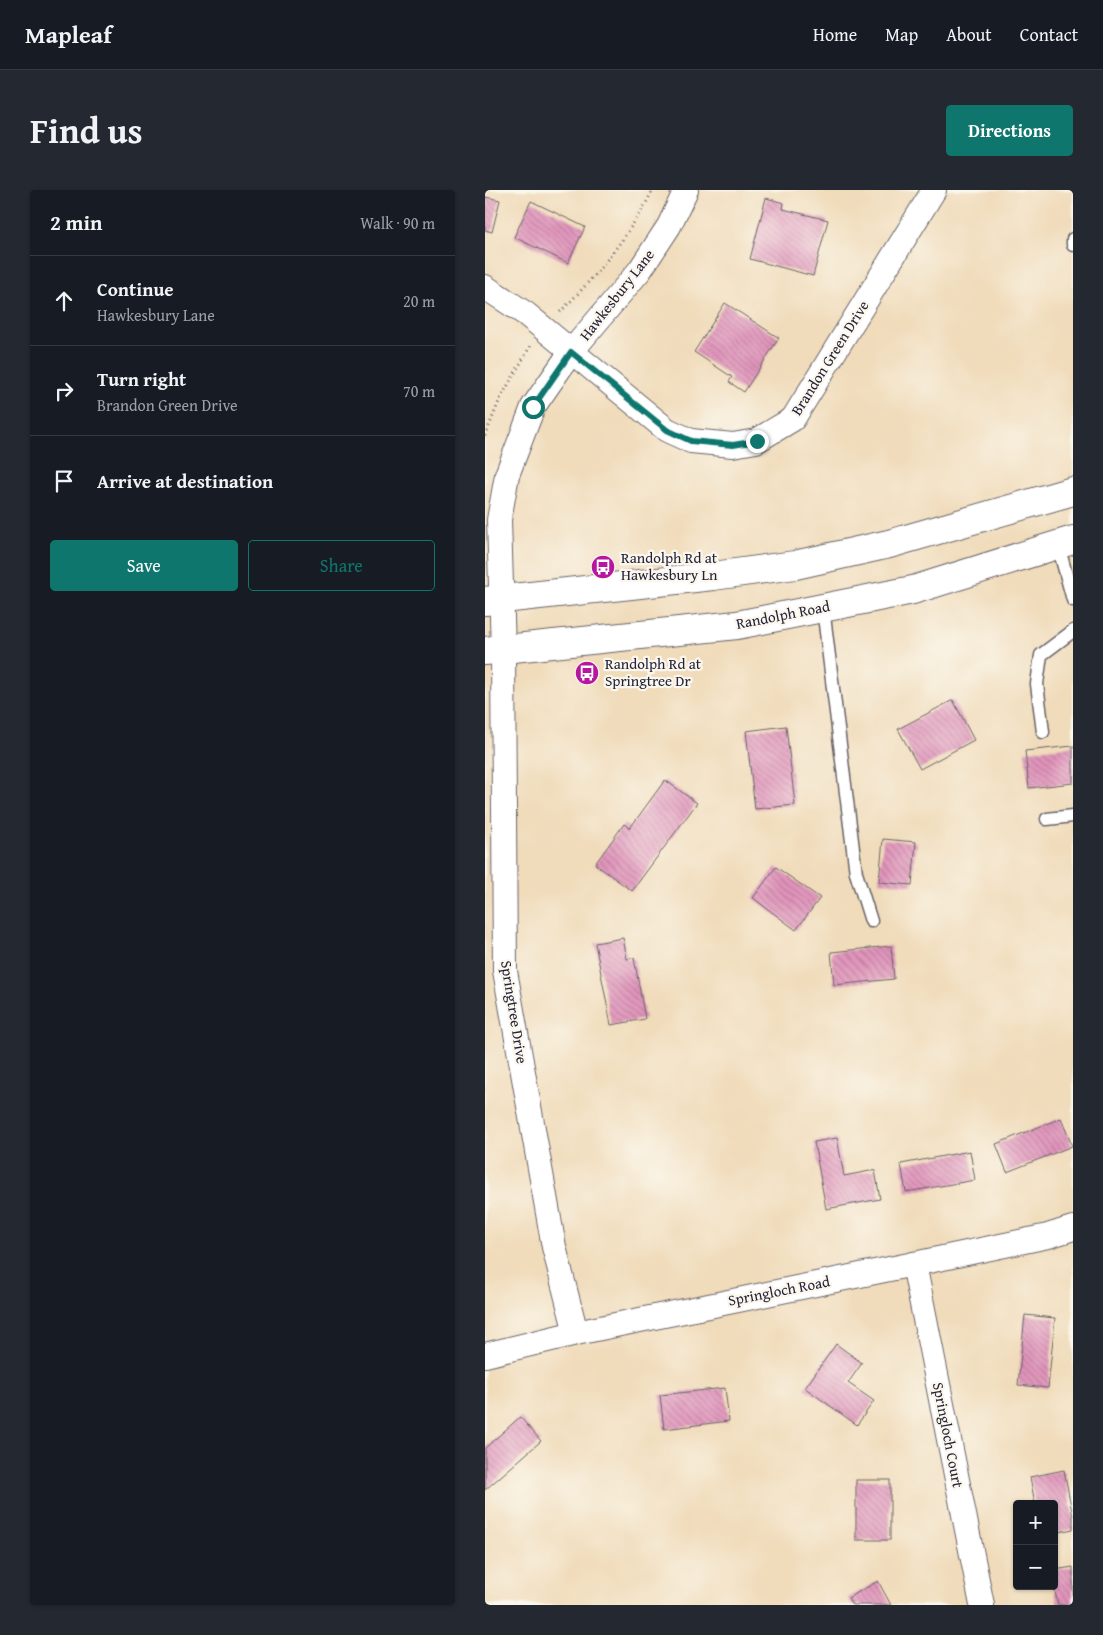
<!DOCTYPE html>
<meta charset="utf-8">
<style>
body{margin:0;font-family:"Gentium Book Plus",serif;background:#242831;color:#f1f3f6}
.controls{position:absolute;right:15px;bottom:15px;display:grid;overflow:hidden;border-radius:5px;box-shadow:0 1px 4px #0004}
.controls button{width:45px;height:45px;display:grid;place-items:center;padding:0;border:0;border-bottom:1px solid #363941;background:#171b24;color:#f1f3f6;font:25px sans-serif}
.stop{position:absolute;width:15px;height:15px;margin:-11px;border:4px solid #0f766e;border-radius:50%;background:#fff}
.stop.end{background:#0f766e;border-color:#fff;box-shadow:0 1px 5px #0008}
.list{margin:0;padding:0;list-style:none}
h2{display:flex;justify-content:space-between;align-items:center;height:65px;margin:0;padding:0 20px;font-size:21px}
h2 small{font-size:16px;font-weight:400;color:#9ea1a6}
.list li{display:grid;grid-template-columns:32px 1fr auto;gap:15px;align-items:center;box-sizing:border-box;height:90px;padding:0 20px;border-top:1px solid #363941}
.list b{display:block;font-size:19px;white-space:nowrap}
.list p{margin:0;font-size:16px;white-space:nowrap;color:#9ea1a6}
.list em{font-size:16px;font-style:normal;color:#9ea1a6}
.actions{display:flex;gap:10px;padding:15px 20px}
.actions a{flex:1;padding:11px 0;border:1px solid #0f766e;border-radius:5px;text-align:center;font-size:18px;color:#0f766e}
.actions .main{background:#0f766e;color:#fff}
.icon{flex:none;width:28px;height:28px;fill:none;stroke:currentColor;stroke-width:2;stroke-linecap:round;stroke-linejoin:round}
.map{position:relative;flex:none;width:588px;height:1415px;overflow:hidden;border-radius:5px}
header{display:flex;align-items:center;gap:30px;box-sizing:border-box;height:70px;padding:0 25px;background:#171b24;border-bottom:1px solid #363941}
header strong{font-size:24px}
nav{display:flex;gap:28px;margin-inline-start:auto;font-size:18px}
.intro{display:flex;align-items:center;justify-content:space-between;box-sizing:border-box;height:120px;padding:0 30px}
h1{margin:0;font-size:35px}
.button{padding:12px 22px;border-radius:5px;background:#0f766e;color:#fff;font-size:18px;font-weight:700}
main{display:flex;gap:30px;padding:0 30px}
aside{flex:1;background:#171b24;border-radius:5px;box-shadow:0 1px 4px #0004}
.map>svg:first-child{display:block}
.building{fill:url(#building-back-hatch)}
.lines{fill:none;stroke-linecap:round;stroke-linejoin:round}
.service-casing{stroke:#6a6367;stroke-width:15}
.minor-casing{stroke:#6a6367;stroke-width:26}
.primary-casing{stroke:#6a6367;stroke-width:30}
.path{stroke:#6a6367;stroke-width:3;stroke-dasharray:1 4;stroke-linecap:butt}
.service{stroke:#fff;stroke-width:12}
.minor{stroke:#fff;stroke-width:24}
.primary{stroke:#fff;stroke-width:28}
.route{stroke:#0f766e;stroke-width:6}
.labels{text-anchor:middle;stroke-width:4.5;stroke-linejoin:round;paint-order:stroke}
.street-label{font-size:15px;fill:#22223b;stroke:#fbf7ec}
.poi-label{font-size:15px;fill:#22223b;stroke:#fbf7ec;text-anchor:start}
</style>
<header>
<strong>Mapleaf</strong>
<nav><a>Home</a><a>Map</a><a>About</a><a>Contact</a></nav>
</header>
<div class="intro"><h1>Find us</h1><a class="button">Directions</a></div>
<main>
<aside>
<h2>2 min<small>Walk · 90 m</small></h2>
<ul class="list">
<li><svg class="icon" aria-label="ahead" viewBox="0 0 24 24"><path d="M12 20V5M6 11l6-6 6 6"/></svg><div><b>Continue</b><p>Hawkesbury Lane</p></div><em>20 m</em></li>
<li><svg class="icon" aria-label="right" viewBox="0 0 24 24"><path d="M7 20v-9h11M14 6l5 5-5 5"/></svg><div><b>Turn right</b><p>Brandon Green Drive</p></div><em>70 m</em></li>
<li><svg class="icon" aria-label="arrive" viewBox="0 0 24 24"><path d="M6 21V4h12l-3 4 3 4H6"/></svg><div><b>Arrive at destination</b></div></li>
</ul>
<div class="actions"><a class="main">Save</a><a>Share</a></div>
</aside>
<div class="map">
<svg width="588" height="1415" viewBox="0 0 588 1415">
<defs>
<pattern id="building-back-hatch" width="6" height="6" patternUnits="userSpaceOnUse" patternTransform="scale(1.25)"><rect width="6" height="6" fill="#e194bb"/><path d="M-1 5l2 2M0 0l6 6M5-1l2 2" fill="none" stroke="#b67899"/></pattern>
</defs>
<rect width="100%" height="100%" fill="#fbf7ec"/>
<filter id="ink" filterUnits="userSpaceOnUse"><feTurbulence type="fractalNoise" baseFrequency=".02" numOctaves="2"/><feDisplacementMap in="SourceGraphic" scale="10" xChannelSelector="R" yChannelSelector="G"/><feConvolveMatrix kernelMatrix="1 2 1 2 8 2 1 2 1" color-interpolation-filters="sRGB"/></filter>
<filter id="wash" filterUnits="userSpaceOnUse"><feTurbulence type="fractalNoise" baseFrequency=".0096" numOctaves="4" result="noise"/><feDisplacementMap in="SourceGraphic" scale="20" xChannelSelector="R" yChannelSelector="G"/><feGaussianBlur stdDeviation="1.12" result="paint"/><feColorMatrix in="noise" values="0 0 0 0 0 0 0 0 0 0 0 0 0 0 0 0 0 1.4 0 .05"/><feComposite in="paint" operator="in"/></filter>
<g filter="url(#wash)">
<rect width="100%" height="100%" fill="#f0dbba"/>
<g id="blocks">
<g class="building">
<polygon points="0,7 15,10 7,42 0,40"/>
<polygon points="281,8 299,13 298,19 343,30 328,86 265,69"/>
<polygon points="46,11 100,37 83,73 29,47"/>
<polygon points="240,113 294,148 259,202 244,192 247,187 209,162"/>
<polygon points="468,510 489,550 435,579 413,539"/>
<polygon points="301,536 310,615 270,619 261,541"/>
<polygon points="588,556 588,593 544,598 540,561"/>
<polygon points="180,590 212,613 147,701 110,674 139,634 145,638"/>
<polygon points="398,649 431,652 427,695 394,692"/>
<polygon points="291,677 335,708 311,740 268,708"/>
<polygon points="138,748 142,769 149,768 160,829 126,835 110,753"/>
<polygon points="406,756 409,789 349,795 346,762"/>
<polygon points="576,928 587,956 522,982 511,954"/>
<polygon points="352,948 359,986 390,980 395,1009 341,1019 329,952"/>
<polygon points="485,961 490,990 421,1002 416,974"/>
<polygon points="540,1125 570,1128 563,1198 533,1195"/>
<polygon points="351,1154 377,1173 363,1193 389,1211 372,1235 320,1198"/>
<polygon points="240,1198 244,1231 179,1239 175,1205"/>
<polygon points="35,1227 56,1251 0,1300 0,1258"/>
<polygon points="579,1280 588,1327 588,1339 569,1343 569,1314 550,1314 545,1287"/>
<rect x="371" y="1290" width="34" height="60"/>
<polygon points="588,1377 588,1415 573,1415 569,1397 569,1380"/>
<polygon points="393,1391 406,1415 367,1415 363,1408"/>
</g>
</g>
</g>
<g filter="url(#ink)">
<use href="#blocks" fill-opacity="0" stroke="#6a6367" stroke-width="1"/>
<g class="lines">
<g class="service-casing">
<g id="service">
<polyline points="588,49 588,55"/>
<polyline points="573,355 588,410"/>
<polyline points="338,418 371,683 386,731"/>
<polyline points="558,542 552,494 556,465 588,441"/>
<polyline points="562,629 588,626"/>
</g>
</g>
<g class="minor-casing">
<g id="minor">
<polyline points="0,97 41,124 182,240 206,251 248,255 271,251 308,229 449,0"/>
<polyline points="429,1074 497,1415"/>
<polyline points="91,1143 69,1057 20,781 18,460 14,330 22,285 48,217 86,162 155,80 184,36 201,0"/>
<polyline points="0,1165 91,1143 429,1074 563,1046 588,1038"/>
</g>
</g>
<g class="primary-casing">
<g id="primary">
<polyline points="0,411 228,386 310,375 404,354 588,301"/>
<polyline points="0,461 252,435 428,400 588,350"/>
</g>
</g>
<g class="path">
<path d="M75 122C109 89 146 43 168 0"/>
<polyline points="0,246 15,209 46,155"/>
</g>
<use href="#service" class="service"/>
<use href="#minor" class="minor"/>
<use href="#primary" class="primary"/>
</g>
</g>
<g class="lines" filter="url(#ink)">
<polyline class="route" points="48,217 86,162 182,240 206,251 248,255 272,251"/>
</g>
<defs>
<g id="bus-disc" transform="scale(1.25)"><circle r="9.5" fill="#b5179e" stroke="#fbf7ec"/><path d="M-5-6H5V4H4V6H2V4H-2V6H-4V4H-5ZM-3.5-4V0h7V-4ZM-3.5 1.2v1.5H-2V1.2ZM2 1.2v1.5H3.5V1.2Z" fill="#fff"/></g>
</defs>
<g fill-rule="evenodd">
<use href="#bus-disc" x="118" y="377"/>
<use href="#bus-disc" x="102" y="483"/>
</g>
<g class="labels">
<g class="street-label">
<text transform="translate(132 105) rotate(-52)" y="5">Hawkesbury Lane</text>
<text transform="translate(345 168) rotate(-58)" y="5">Brandon Green Drive</text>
<text transform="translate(298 425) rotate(-11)" y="5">Randolph Road</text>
<text transform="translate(29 822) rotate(81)" y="5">Springtree Drive</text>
<text transform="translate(294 1101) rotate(-11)" y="5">Springloch Road</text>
<text transform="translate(463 1245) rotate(79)" y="5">Springloch Court</text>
</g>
<g class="poi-label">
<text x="136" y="373">Randolph Rd at<tspan x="136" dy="17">Hawkesbury Ln</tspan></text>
<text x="120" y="479">Randolph Rd at<tspan x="120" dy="17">Springtree Dr</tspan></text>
</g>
</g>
</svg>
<div class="controls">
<button>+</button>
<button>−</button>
</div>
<div class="stop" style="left:48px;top:217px"></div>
<div class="stop end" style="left:272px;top:251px"></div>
</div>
</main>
